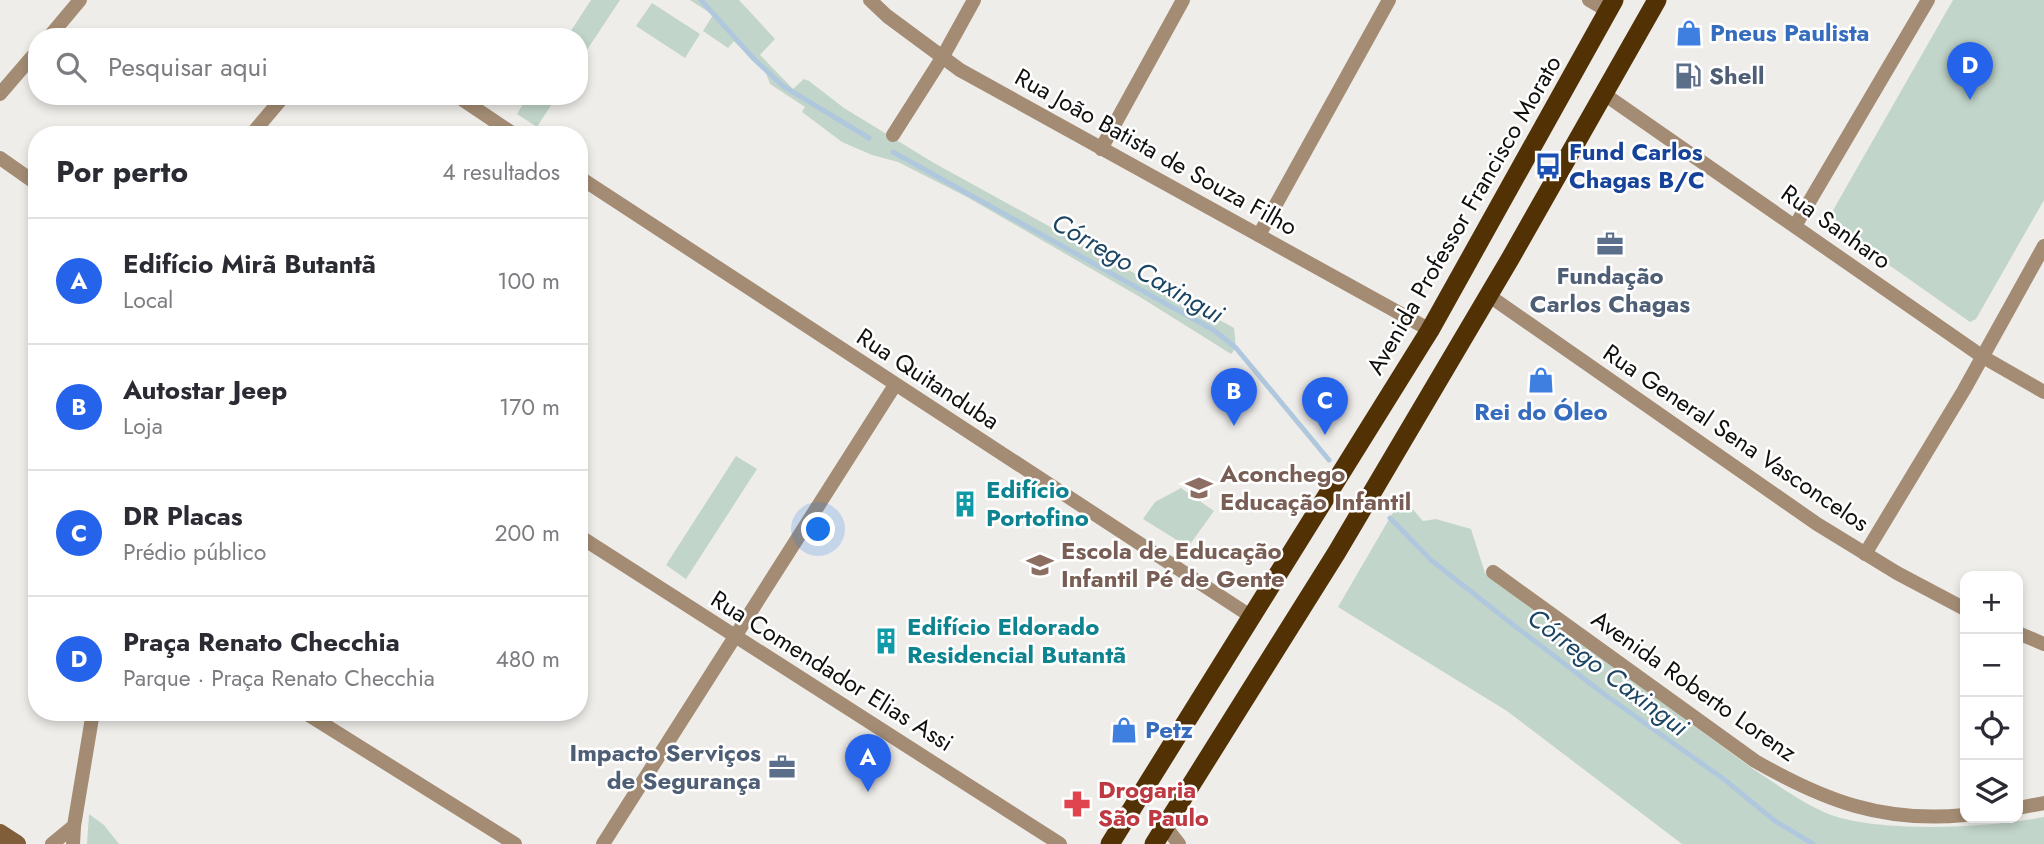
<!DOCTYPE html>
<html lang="pt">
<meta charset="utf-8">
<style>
body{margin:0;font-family:Jost,sans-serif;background:#f2f2f3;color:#2b2b33}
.controls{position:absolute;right:21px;bottom:21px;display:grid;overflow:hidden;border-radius:14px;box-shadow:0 4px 10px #0003}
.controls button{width:63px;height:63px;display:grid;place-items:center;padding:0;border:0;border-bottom:2px solid #e1e1e2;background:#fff;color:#2b2b33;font:35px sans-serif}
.you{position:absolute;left:819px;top:530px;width:24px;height:24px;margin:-18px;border:5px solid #fff;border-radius:50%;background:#1a73e8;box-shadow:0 0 0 10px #1a73e833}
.badge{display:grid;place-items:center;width:46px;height:46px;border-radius:50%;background:#2563eb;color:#fff;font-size:23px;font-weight:700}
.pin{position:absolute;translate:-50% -58px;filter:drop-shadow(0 2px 4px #0008)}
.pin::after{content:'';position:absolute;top:37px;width:24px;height:21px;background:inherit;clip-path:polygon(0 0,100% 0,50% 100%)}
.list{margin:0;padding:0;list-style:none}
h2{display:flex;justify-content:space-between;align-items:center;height:91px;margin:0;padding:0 28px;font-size:30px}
h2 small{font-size:23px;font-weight:400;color:#7c7c81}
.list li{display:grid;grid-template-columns:46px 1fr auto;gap:21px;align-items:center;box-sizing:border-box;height:126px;padding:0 28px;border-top:2px solid #e1e1e2}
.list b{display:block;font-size:26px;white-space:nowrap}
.list p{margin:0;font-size:23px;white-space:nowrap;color:#7c7c81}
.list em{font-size:23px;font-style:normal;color:#7c7c81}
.icon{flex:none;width:38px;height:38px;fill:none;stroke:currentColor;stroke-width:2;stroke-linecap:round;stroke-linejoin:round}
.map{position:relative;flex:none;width:2044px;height:844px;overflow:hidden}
.search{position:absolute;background:#fff;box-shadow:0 4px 10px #0003;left:28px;top:28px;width:560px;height:77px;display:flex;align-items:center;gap:18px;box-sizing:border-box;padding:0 24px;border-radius:28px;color:#7c7c81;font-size:26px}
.panel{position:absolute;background:#fff;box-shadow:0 4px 10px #0003;left:28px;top:126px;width:560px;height:595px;border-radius:28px}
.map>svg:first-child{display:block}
.green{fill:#c2d5ca}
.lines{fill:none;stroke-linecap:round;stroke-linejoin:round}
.stream{stroke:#b0c8dd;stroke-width:5}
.minor{stroke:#a48c74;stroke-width:14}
.secondary{stroke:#7f5e39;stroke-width:18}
.trunk{stroke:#523204;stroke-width:19}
.labels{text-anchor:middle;stroke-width:5;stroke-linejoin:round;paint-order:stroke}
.shop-label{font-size:24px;font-weight:bold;fill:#366cbe;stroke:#fff;text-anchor:start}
.service-label{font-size:24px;font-weight:bold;fill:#4e5e75;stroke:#fff;text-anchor:start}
.street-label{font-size:24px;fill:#10100e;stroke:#fff}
.transit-label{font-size:24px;font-weight:bold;fill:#164399;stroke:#fff;text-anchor:start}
.education-label{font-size:24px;font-weight:bold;fill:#785e54;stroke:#fff;text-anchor:start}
.culture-label{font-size:24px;font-weight:bold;fill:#0d838f;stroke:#fff;text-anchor:start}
.health-label{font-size:24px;font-weight:bold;fill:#be3a42;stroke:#fff;text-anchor:start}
.water-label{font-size:26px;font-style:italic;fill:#1c4463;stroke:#fff}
</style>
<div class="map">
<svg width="2044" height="844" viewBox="0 0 2044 844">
<rect width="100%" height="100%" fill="#efedea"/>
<g class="green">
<polygon points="591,0 620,0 579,62 579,37 567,37"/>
<polygon points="690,0 739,0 775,39 760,55 793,89 804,79 809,81 844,108 934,163 1234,328 1236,348 1231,354 1140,297 967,197 898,162 872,155 842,142 802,112 805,107 770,84 766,73 734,41 728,48 703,31 713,15"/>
<polygon points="1953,0 2044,0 2044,200 1976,319 1970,322 1835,227 1828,219"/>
<polygon points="652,3 700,34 685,58 636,26"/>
<polygon points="528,96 557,96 537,127 517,114"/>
<polygon points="736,456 757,469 686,579 666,565"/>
<polygon points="1181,488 1214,511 1188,547 1143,519 1155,502"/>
<path d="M1402 497 1423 521 1436 519 1471 529 1485 573 1753 769C1778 785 1803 804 1831 815 1883 833 1990 828 2044 817V844H1682L1507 711 1338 607Z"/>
<polygon points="89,814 104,825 119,844 87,844"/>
</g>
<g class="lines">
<g class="stream">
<polyline points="701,0 754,59 783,86 869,138"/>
<polyline points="893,152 1215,331 1236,348 1329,460"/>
<polyline points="1390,518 1431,560 1507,620 1604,694 1725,780 1775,821 1813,844"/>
</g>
<g class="minor">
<polyline points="870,0 887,16 960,70 1430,330"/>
<polyline points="1589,0 1608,11"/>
<polyline points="49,37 80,0"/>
<polyline points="346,37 353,37"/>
<polyline points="0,94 37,51"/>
<polyline points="1604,94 1983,357 2044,392"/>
<polyline points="457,96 515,135"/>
<polyline points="251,135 284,96"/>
<polyline points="893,135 942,58 974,0"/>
<polyline points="1101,149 1183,0"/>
<polyline points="0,158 37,184"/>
<polyline points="579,177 1252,617"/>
<polyline points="1795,226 1928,0"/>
<polyline points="1259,235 1389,0"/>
<polyline points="1488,295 1817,524 1897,573 1965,609"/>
<polyline points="579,536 1060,844"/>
<polyline points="1865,554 1964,390 2044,246"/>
<path d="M1493 572 1755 761C1825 801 1883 823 1965 815"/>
<polyline points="2018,633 2044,644"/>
<polyline points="304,712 515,844"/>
<polyline points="2018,808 2044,803"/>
<polyline points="1165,826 1179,844"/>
<polyline points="52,844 74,826"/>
<polyline points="73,844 74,826 93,712"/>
<polyline points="603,844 895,385"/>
</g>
<polyline class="secondary" points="0,833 17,844"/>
<g class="trunk">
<polyline points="1110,844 1430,330 1614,0"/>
<polyline points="1154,844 1337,552 1510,259 1657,0"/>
</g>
</g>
<defs>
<g id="shop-bare" transform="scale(2.1)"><path d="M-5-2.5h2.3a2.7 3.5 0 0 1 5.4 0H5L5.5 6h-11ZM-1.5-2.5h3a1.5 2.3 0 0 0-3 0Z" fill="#3f7fe0" stroke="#fff" stroke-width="2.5" paint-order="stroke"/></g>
<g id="fuel-bare" transform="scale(2.1)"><path d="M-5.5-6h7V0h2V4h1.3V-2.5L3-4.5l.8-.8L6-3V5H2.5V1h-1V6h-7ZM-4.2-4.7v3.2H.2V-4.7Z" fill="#5c6f8a" stroke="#fff" stroke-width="2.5" paint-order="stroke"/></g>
<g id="bus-bare" transform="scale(2.1)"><path d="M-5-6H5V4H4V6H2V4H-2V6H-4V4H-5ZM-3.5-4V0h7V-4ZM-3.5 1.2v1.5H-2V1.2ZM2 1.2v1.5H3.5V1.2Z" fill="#1a4fb4" stroke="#fff" stroke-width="2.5" paint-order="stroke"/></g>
<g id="office-bare" transform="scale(2.1)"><path d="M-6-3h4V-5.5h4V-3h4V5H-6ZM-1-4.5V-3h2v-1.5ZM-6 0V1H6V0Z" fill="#5c6f8a" stroke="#fff" stroke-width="2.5" paint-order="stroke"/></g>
<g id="school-bare" transform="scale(2.1)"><path d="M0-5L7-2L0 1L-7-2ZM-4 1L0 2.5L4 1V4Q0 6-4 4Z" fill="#8d6e63" stroke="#fff" stroke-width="2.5" paint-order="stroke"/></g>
<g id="building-bare" transform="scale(2.1)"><path d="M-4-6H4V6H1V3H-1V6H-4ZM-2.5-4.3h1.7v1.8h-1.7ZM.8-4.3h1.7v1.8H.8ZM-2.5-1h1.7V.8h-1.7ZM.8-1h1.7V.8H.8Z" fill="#0f9aa8" stroke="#fff" stroke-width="2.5" paint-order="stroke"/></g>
<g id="pharmacy-bare" transform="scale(2.1)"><path d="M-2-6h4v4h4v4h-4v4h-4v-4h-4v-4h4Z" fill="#e0444e" stroke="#fff" stroke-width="2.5" paint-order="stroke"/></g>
</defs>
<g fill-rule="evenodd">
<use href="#shop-bare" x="1689" y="33"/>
<use href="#fuel-bare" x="1688" y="76"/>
<use href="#bus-bare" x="1548" y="166"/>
<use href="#office-bare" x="1610" y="244"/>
<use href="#shop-bare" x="1541" y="380"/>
<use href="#school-bare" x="1199" y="488"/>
<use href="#building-bare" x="965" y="504"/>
<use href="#school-bare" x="1040" y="565"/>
<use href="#building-bare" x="886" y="641"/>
<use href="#shop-bare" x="1124" y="730"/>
<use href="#office-bare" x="782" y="767"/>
<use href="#pharmacy-bare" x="1077" y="804"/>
</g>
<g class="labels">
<g class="shop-label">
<text x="1710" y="41">Pneus Paulista</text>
<text x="1541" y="420" text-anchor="middle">Rei do Óleo</text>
<text x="1145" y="738">Petz</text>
</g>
<g class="service-label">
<text x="1709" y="84">Shell</text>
<text x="1610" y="284" text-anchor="middle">Fundação<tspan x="1610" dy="28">Carlos Chagas</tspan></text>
<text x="761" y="761" text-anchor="end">Impacto Serviços<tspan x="761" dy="28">de Segurança</tspan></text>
</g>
<g class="street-label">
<text transform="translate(1156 152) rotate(29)" y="8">Rua João Batista de Souza Filho</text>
<text transform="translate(1464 215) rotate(-60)" y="8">Avenida Professor Francisco Morato</text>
<text transform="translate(1836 227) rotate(35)" y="8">Rua Sanharo</text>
<text transform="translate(928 379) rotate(33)" y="8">Rua Quitanduba</text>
<text transform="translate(1736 438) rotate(34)" y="8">Rua General Sena Vasconcelos</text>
<text transform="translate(832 671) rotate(32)" y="8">Rua Comendador Elias Assi</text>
<text transform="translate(1694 686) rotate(35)" y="8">Avenida Roberto Lorenz</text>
</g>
<g class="transit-label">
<text x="1569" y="160">Fund Carlos<tspan x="1569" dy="28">Chagas B/C</tspan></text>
</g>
<g class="education-label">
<text x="1220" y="482">Aconchego<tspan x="1220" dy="28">Educação Infantil</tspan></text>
<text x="1061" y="559">Escola de Educação<tspan x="1061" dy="28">Infantil Pé de Gente</tspan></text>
</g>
<g class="culture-label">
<text x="986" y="498">Edifício<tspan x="986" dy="28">Portofino</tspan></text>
<text x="907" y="635">Edifício Eldorado<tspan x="907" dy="28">Residencial Butantã</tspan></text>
</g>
<g class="health-label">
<text x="1098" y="798">Drogaria<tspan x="1098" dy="28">São Paulo</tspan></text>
</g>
<g class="water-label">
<text transform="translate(1138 268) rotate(30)" y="9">Córrego Caxingui</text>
<text transform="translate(1608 672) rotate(37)" y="9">Córrego Caxingui</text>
</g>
</g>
</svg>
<div class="controls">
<button>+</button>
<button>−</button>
<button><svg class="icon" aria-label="locate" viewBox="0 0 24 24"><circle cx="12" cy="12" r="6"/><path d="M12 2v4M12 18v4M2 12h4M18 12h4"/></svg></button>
<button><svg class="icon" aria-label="layers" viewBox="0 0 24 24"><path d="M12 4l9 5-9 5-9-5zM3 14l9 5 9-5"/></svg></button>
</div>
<div class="you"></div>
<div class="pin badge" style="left:868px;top:792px">A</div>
<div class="pin badge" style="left:1234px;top:426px">B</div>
<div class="pin badge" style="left:1325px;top:435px">C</div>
<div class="pin badge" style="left:1970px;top:100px">D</div>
<div class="search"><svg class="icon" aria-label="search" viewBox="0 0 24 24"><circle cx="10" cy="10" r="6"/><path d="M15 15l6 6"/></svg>Pesquisar aqui</div>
<section class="panel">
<h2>Por perto<small>4 resultados</small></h2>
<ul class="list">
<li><span class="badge">A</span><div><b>Edifício Mirã Butantã</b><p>Local</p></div><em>100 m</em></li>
<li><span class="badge">B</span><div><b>Autostar Jeep</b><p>Loja</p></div><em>170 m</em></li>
<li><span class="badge">C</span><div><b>DR Placas</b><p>Prédio público</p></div><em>200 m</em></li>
<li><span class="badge">D</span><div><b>Praça Renato Checchia</b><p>Parque · Praça Renato Checchia</p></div><em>480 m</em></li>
</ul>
</section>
</div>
